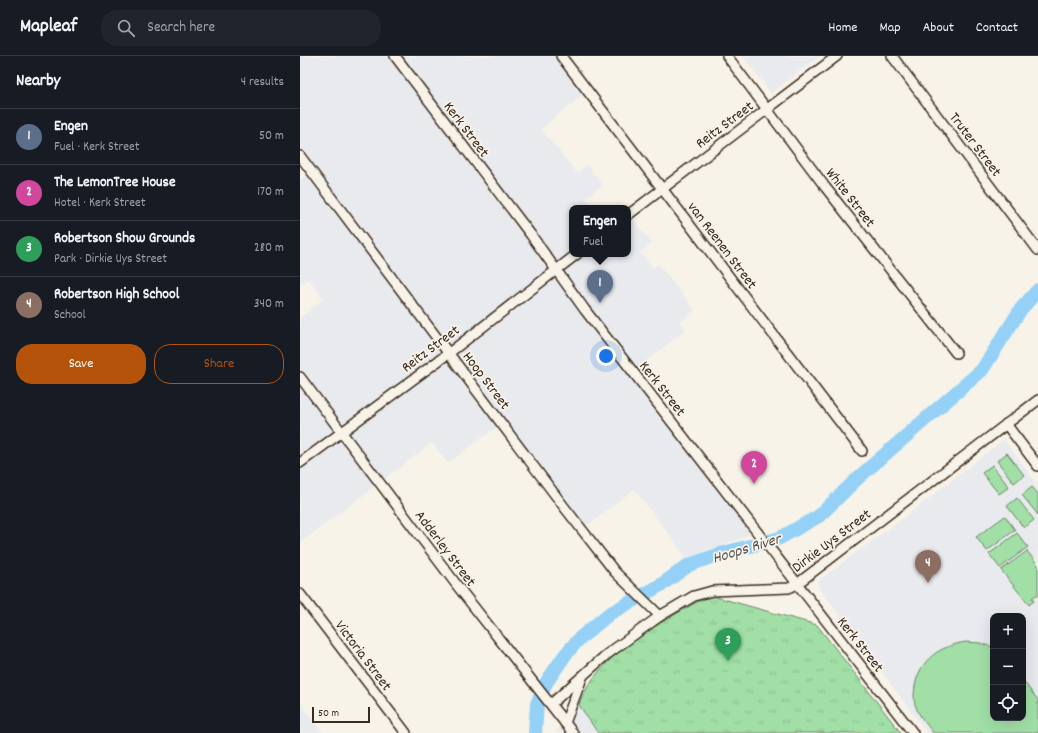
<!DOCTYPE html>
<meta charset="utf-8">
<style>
body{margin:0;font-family:Dekko,sans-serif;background:#20242c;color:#f1f3f6}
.controls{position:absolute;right:12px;bottom:12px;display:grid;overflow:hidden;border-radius:8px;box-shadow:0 4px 16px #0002}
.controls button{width:36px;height:36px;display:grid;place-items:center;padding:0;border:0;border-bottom:1px solid #363941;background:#171b24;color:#f1f3f6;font:20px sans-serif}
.scale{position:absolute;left:12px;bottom:10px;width:58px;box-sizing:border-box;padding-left:4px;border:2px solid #3b2a1e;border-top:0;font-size:11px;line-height:14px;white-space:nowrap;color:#3b2a1e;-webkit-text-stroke:3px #f7f3e8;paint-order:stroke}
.you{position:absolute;left:306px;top:300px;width:14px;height:14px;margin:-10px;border:3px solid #fff;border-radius:50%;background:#1a73e8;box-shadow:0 0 0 6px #1a73e833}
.badge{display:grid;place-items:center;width:26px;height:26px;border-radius:50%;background:#b45309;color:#fff;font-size:13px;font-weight:700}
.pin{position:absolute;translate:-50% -33px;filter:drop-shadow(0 1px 2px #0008)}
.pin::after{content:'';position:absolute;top:21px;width:14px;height:12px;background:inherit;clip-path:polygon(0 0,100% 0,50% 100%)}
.popup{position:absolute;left:269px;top:149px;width:62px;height:52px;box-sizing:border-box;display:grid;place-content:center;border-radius:8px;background:#171b24;filter:drop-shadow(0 1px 3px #0005);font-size:13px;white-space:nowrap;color:#9ea1a6}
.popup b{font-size:15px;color:#f1f3f6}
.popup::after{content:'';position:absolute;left:50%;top:100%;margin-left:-8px;border:8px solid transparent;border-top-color:#171b24}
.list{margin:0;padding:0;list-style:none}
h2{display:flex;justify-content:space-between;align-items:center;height:52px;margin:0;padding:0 16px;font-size:17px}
h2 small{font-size:13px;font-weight:400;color:#9ea1a6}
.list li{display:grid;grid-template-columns:26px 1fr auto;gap:12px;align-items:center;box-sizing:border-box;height:56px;padding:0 16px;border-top:1px solid #363941}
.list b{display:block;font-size:15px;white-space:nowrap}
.list p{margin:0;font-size:13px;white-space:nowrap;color:#9ea1a6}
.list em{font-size:13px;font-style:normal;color:#9ea1a6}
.actions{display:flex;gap:8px;padding:12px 16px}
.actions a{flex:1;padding:9px 0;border:1px solid #b45309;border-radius:16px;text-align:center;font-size:14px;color:#b45309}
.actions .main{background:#b45309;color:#fff}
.icon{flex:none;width:22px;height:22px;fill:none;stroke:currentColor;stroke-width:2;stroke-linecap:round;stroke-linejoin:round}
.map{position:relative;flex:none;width:738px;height:677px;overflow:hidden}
header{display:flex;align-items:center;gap:24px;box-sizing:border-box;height:56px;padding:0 20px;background:#171b24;border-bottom:1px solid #363941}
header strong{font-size:19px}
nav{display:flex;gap:22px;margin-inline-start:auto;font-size:14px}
.search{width:280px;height:36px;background:#20242c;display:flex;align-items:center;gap:10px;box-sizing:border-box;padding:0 14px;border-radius:16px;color:#9ea1a6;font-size:15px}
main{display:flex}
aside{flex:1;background:#171b24}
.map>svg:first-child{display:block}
.built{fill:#e8eaee;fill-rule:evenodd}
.grass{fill:#a1dfa7;stroke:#6e8462}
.park{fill:url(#park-tufts);stroke:#6e8462}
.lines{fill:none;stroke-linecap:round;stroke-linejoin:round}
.river{stroke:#95d1f6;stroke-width:14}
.street-casing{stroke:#3b2a1e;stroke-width:12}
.street{stroke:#f7f3e8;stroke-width:9}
.labels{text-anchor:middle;stroke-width:3.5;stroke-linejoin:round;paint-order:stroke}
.street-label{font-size:15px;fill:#3b2a1e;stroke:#f7f3e8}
.water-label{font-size:16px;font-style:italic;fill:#525454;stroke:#f7f3e8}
</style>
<header>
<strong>Mapleaf</strong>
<div class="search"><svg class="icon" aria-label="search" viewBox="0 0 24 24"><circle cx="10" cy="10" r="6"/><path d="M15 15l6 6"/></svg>Search here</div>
<nav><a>Home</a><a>Map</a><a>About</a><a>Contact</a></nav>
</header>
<main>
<aside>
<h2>Nearby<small>4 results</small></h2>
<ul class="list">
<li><span class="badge" style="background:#5c6f8a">1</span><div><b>Engen</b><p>Fuel · Kerk Street</p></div><em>50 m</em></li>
<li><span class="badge" style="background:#d1479c">2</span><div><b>The LemonTree House</b><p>Hotel · Kerk Street</p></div><em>170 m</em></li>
<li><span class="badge" style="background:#2e9e5b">3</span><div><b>Robertson Show Grounds</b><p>Park · Dirkie Uys Street</p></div><em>280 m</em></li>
<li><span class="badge" style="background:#8d6e63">4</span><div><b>Robertson High School</b><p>School</p></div><em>340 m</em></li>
</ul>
<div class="actions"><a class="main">Save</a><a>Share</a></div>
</aside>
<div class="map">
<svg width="738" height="677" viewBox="0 0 738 677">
<defs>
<pattern id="park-tufts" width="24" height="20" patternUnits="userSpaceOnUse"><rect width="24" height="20" fill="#a1dfa7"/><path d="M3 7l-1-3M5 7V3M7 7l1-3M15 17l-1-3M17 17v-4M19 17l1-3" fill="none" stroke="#8cc08f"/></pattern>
</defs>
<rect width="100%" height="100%" fill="#f7f3e8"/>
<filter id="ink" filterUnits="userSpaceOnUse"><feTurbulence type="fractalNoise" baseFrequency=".025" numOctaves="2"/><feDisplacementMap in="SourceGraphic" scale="8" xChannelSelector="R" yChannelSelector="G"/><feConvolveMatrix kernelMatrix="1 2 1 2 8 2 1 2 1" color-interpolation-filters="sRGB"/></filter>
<g filter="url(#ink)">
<g class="built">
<polygon points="0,0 262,0 286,36 241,73 277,117 287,109 303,129 286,142 293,152 272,152 272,198 328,198 328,162 330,160 352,187 340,196 353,212 358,208 395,254 380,266 386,274 333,315 457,472 444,481 387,502 334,433 281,475 201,368 148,407 132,387 0,487 0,330 5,326 0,319 0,262 24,243 9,223 0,228 0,124 11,116 0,102"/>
<polygon points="443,0 520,0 471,37"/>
<path d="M704 383 738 429V677H627L518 530 519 524 609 458ZM693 560H723V662H693Z"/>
<polygon points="0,647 23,677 0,677"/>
<polygon points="279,649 298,677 255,677"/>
</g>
<g class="grass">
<polygon points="707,397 724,419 714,427 697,405"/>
<polygon points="692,409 709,431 699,438 682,417"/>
<polygon points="732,431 738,438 738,459 722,439"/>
<polygon points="717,442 734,464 724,472 707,450"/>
<polygon points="705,460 715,474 687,495 676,481"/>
<polygon points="717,477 728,491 700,512 689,498"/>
<polygon points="727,495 738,509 738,540 736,539 732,542 734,545 729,549 701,514"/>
<path d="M666 586 680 587 693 591V662H723V625L738 644V677H633C628 669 619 661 616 651 613 645 614 636 615 630 620 603 640 590 666 586Z"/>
</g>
<path class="park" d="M409 539 517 569 601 677H298L279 649C296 598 365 565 409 539Z"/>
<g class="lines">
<polyline class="river" points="235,677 237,648 246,627 265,599 279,583 309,558 361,529 389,509 420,498 480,482 519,460 559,421 682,314 721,253 738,234"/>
<g class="street-casing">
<g id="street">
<polyline points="95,0 231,179 285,254 613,677"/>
<polyline points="261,0 562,395"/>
<polyline points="427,0 526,132 656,297"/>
<polyline points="592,0 738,194"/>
<polyline points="0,100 265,452 315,516 360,560"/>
<polyline points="328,159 537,0"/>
<polyline points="0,321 159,532 273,677"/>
<polyline points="706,368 738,410"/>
<polyline points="0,407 149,297 277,198"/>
<polyline points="0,538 106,677"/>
<polyline points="251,648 306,599 360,560 394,540 412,535 489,532 497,528 738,344"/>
<polyline points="265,667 282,622"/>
</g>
</g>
<use href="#street" class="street"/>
</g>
</g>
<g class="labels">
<g class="street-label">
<text transform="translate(424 68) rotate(-37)" y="5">Reitz Street</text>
<text transform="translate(167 73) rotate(53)" y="5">Kerk Street</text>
<text transform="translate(676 88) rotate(53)" y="5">Truter Street</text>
<text transform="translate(551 141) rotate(52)" y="5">White Street</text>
<text transform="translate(423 189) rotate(53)" y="5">van Reenen Street</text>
<text transform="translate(130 292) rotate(-37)" y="5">Reitz Street</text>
<text transform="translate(187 324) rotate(53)" y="5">Hoop Street</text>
<text transform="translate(363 332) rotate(52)" y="5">Kerk Street</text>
<text transform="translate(531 484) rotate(-37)" y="5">Dirkie Uys Street</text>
<text transform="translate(146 492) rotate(53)" y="5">Adderley Street</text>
<text transform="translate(561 588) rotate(52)" y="5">Kerk Street</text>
<text transform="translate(64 599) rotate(53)" y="5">Victoria Street</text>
</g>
<g class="water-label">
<text transform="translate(446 491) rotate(-17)" y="6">Hoops River</text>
</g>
</g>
</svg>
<div class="controls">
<button>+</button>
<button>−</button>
<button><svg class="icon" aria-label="locate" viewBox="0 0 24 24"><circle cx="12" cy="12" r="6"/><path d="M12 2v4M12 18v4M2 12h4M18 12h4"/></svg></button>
</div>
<div class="scale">50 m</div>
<div class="you"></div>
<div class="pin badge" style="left:300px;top:247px;background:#5c6f8a">1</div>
<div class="popup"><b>Engen</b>Fuel</div>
<div class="pin badge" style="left:454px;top:428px;background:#d1479c">2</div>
<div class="pin badge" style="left:428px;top:605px;background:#2e9e5b">3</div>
<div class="pin badge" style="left:628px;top:527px;background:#8d6e63">4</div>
</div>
</main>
